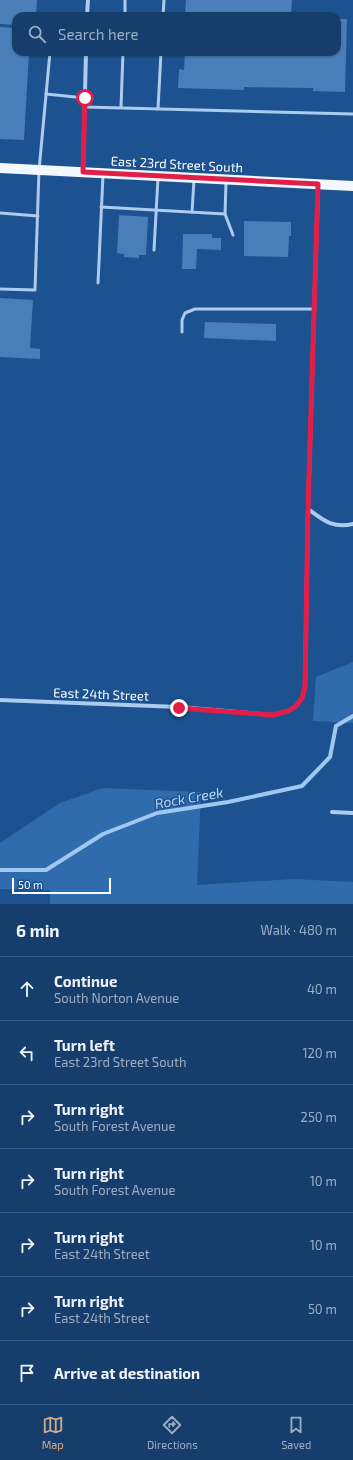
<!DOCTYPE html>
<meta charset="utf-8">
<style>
body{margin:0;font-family:"Exo 2",sans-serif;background:#234974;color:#f1f3f6}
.scale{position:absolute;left:12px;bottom:10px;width:99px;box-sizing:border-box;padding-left:4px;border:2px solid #fff;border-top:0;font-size:11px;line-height:14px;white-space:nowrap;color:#fff;-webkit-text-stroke:3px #1d5290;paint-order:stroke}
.stop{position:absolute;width:12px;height:12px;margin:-9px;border:3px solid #e11d48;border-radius:50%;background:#fff}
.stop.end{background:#e11d48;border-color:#fff;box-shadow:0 1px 4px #0008}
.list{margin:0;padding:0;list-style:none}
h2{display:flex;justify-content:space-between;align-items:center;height:52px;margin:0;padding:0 16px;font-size:17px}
h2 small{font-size:13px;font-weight:400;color:#9eaec2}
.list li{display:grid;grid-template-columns:26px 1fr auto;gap:12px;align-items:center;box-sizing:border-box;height:64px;padding:0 16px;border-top:1px solid #35577f}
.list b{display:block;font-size:15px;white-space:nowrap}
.list p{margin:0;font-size:13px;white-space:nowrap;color:#9eaec2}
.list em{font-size:13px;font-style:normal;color:#9eaec2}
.icon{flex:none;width:22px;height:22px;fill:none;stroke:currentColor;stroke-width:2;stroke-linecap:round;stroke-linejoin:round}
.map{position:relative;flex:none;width:353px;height:904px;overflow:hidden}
.search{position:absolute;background:#163e6c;box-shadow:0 1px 3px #0004;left:12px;right:12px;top:12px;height:44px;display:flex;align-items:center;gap:10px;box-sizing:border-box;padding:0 14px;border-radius:12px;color:#9eaec2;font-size:15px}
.sheet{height:500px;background:#163e6c}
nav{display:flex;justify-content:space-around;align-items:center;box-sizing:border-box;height:56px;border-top:1px solid #35577f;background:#163e6c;font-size:11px;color:#9eaec2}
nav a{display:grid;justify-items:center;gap:2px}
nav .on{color:#d6ab8b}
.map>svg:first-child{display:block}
.green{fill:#306cad}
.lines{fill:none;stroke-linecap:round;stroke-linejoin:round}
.stream{stroke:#9fc7ef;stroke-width:4}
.building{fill:#4a7eb8}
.lane{stroke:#accbee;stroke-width:3}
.street{stroke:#accbee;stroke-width:4}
.primary{stroke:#f3f8ff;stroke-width:10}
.route{stroke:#e11d48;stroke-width:5}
.labels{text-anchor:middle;stroke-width:3;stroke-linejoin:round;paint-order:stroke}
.street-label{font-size:13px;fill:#fff;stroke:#1d5290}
.water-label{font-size:14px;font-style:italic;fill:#b8d5f5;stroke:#1d5290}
</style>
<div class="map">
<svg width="353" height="904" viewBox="0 0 353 904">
<rect width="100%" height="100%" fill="#1d5290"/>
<g class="green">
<polygon points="353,662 353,723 313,721 316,677"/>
<polygon points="103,788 201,792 197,885 294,879 353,882 353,904 50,904 50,890 0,889 0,843 60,803"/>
</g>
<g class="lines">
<polyline class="stream" points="0,870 46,870 103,834 157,813 228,802 302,786 330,757 336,726 353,716"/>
</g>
<g class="building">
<polygon points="0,0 37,0 36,16 16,16 16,25 0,24"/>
<polygon points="186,0 292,0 291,16 185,16"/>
<polygon points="337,19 347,19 345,92 313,91 313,88 244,87 244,90 178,88 179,69 184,70 185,52 337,52"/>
<polygon points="0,27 16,28 16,52 29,52 24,140 0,139"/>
<polygon points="119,215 148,217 146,255 139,255 139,258 124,257 124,254 117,253"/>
<polygon points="244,221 291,222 291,236 289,236 288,257 244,256"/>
<polygon points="183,234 212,234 212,238 221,238 221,250 197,249 196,269 182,269"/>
<polygon points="0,298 33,300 30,348 40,349 40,359 0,357"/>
<polygon points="205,322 276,324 276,341 204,338"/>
</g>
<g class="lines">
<g class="lane">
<polyline points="125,16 125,0"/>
<polyline points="163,16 164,0"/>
<polyline points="46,94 85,98"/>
<polyline points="84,107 353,114"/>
<polyline points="121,107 123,52"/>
<polyline points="158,109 161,52"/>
<polyline points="226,182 225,214 233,235"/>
<polyline points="101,207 225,214"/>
<polyline points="192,212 194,180"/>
<polyline points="0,213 38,216"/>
<polyline points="154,250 158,178"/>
<polyline points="98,283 103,175"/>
<polyline points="0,289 35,290 39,170 50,52"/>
<polyline points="182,332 182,320 185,313 195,309 315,309"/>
</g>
<g class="street">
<polyline points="87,16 88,0"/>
<polyline points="83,172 86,52"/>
<path d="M308 509C323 520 333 529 353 524"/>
<polyline points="0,700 179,707 273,715 288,711 296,706 302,698 305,687 308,509 318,186"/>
<polyline points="332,812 353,813"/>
</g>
<polyline class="primary" points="0,168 353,186"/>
</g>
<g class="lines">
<polyline class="route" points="85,98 83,172 318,184 308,509 305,687 302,698 296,706 288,711 273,715 179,708"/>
</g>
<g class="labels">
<g class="street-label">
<text transform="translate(177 164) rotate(3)" y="5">East 23rd Street South</text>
<text transform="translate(101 694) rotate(2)" y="5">East 24th Street</text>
</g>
<g class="water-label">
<text transform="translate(189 798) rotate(-10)" y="5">Rock Creek</text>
</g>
</g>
</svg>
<div class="scale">50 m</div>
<div class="stop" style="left:85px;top:98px"></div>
<div class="stop end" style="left:179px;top:708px"></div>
<div class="search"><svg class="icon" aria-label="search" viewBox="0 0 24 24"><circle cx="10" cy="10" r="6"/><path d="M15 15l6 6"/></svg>Search here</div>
</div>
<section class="sheet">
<h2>6 min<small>Walk · 480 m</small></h2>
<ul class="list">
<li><svg class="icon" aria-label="ahead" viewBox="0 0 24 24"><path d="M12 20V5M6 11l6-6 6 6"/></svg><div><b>Continue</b><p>South Norton Avenue</p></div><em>40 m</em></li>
<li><svg class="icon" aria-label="left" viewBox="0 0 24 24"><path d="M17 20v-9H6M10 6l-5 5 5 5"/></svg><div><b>Turn left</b><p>East 23rd Street South</p></div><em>120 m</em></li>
<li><svg class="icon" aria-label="right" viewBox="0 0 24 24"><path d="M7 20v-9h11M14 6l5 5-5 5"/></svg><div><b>Turn right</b><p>South Forest Avenue</p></div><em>250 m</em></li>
<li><svg class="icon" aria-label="right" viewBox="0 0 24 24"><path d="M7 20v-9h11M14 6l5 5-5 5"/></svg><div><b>Turn right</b><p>South Forest Avenue</p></div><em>10 m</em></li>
<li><svg class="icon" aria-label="right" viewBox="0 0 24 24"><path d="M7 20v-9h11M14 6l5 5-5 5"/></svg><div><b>Turn right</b><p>East 24th Street</p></div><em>10 m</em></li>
<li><svg class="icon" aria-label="right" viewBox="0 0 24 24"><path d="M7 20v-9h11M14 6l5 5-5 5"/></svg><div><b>Turn right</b><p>East 24th Street</p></div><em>50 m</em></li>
<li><svg class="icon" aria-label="arrive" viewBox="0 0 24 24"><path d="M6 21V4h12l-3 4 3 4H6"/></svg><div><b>Arrive at destination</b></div></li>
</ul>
</section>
<nav>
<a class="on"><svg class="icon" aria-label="map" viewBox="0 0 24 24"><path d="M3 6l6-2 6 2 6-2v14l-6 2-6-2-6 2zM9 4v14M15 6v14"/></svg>Map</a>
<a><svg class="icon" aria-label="directions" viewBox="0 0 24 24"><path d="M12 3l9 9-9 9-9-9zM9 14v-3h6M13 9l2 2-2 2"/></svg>Directions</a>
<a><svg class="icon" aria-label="saved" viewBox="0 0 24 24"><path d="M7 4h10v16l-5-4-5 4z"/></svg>Saved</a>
</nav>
